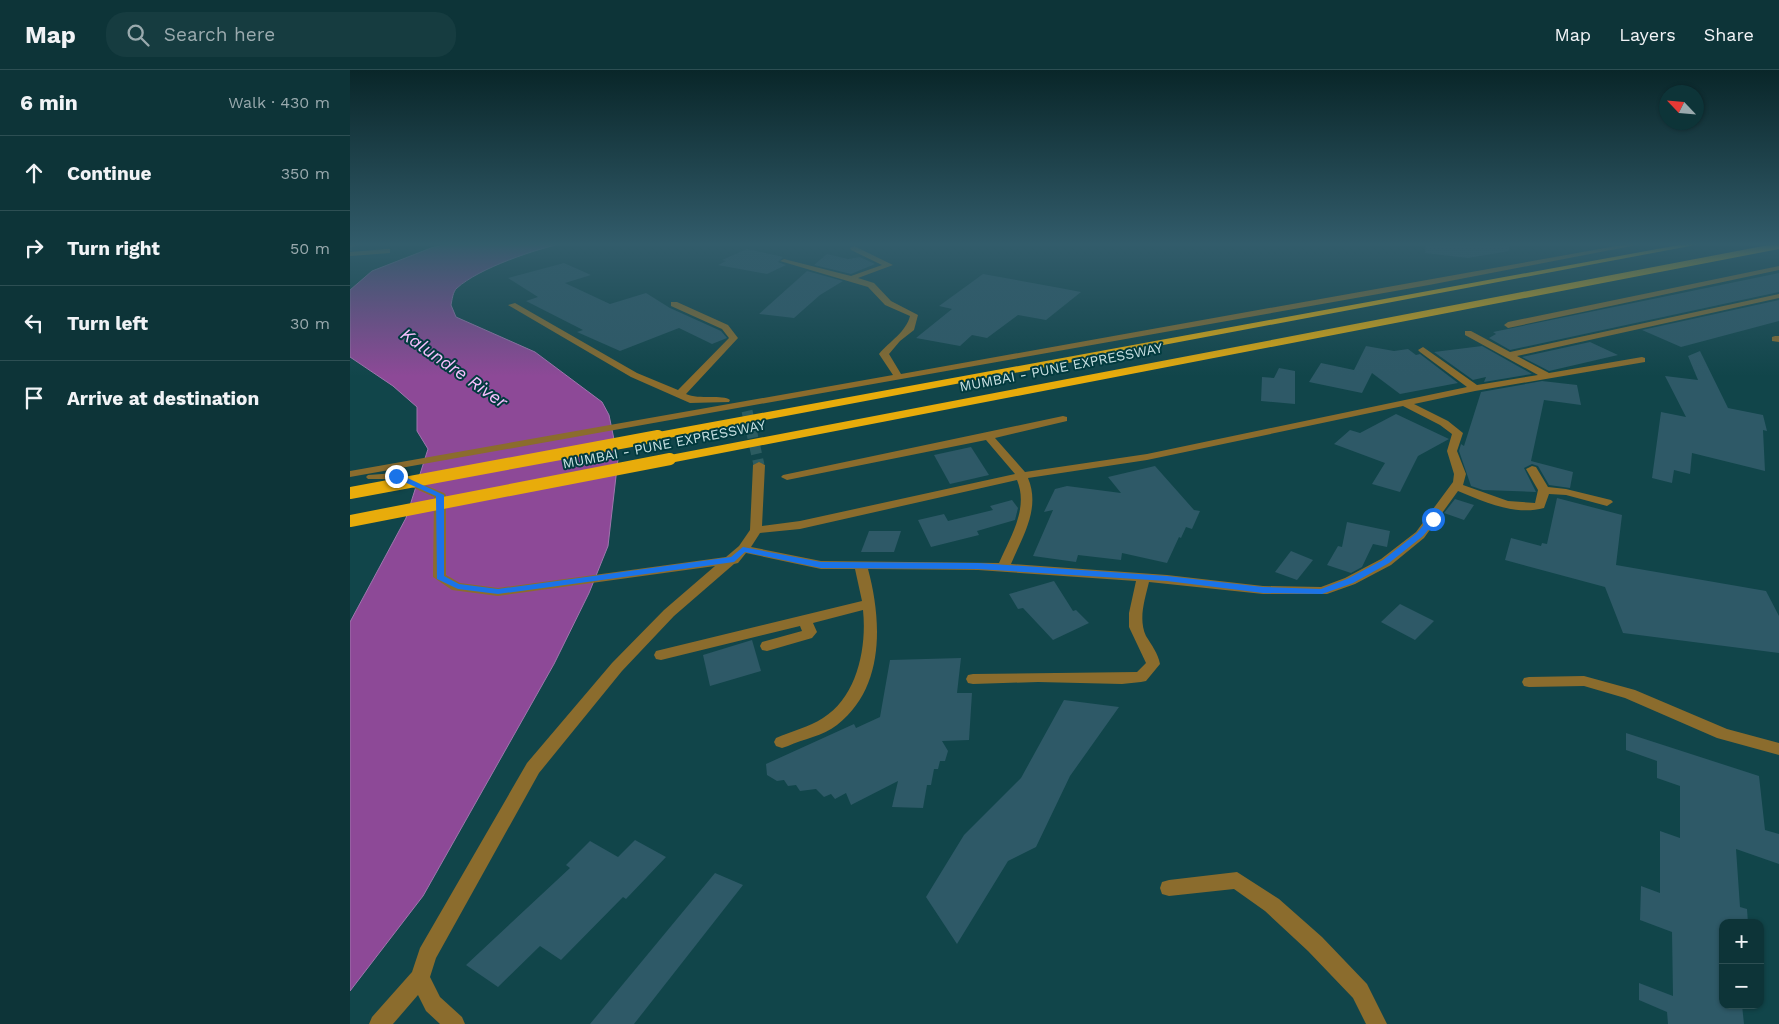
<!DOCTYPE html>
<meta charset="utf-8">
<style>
body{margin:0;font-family:"Work Sans",sans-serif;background:#163c40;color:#f1f3f6}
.controls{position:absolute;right:15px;bottom:15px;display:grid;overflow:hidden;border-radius:10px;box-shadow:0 1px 4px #0004}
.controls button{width:45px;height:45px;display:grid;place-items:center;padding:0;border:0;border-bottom:1px solid #2d4f53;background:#0d3438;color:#f1f3f6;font:25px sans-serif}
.compass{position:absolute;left:1309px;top:15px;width:45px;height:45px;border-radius:50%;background:#0d3438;box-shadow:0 1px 4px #0004;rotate:296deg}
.stop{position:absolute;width:15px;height:15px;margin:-11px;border:4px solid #1a73e8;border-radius:50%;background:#fff}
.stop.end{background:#1a73e8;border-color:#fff;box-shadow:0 1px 5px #0008}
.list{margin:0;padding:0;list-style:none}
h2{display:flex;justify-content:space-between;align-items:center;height:65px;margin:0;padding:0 20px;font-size:21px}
h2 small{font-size:16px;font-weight:400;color:#9aaaae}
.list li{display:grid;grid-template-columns:32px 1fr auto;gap:15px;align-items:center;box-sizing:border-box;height:75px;padding:0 20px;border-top:1px solid #2d4f53}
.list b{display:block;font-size:19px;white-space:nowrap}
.list em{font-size:16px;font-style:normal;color:#9aaaae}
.icon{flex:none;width:28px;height:28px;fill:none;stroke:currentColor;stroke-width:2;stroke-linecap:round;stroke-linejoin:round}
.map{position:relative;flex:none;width:1429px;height:954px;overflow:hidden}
header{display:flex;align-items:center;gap:30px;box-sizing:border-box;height:70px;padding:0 25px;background:#0d3438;border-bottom:1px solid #2d4f53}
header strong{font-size:24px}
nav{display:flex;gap:28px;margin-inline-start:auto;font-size:18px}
.search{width:350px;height:45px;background:#163c40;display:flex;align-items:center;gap:12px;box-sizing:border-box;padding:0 18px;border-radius:20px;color:#9aaaae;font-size:19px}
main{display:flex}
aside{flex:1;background:#0d3438}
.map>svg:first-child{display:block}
.water{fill:#8d4997;stroke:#9f77ae}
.building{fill:#2e5967}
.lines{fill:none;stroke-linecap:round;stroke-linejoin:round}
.minor-tunnel-far1{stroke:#2c5c61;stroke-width:8;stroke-dasharray:8 4.5;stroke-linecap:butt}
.minor-tunnel{stroke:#2c5c61;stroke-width:11;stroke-dasharray:11 5.5;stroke-linecap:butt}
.minor{fill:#8b6c2d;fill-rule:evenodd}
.highway{fill:#e8ac0b;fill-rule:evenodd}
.highway-bridge{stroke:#e8ac0b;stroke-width:12}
.route{fill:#1a73e8}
.labels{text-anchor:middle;stroke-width:4;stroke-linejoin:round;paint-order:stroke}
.far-street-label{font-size:14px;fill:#c8e1e3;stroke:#023b3f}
.water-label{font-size:18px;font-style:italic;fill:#f7c0fe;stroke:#023b3f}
</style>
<header>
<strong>Map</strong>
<div class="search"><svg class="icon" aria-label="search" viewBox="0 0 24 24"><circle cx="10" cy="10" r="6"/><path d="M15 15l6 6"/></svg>Search here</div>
<nav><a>Map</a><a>Layers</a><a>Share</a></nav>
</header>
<main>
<aside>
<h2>6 min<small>Walk · 430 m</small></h2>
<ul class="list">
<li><svg class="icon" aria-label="ahead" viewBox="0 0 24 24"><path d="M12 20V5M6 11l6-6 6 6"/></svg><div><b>Continue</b></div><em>350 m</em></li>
<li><svg class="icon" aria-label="right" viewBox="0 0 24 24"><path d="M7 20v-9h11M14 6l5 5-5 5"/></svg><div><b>Turn right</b></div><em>50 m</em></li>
<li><svg class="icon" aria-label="left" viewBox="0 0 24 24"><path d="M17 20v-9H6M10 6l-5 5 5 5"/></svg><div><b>Turn left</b></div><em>30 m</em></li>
<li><svg class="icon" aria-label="arrive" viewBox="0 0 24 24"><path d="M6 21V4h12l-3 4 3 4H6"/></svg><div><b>Arrive at destination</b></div></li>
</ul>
</aside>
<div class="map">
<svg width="1429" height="954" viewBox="0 0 1429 954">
<rect width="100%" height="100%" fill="#11454a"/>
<path class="water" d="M102 173H214C186 179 129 198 107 218 103 221 102 230 101 235L106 247 185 282 252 332 259 345 268 389 258 476 239 523 204 594 73 826 0 921V552L56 448 78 379 67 361V337L43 316 0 287V220L22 201 81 178Z"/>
<g class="building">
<polygon points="1076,173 1159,173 1159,181 1118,188 1075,183"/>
<polygon points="397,179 447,190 433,187 428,192 436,195 417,204 368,195 376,191 372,190"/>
<polygon points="477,184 498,189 510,187 525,194 501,204 464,195"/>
<polygon points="214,193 241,205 215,213 260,234 296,223 320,238 371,261 377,268 362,274 329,258 270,281 227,262 233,260 176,231 188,227 158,208"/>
<polygon points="457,201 493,211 470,225 444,248 409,244"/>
<polygon points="1429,203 1429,222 1160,280 1139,268 1146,264 1143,262"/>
<polygon points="633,204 710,218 731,222 696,250 668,245 637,268 622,265 610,276 566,268 602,239 589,236"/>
<polygon points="1429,230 1429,251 1331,277 1292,260"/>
<polygon points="1240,272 1268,285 1199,301 1172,287"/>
<polygon points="1016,276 1044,281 1058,279 1066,285 1070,284 1108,313 1050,324 1022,303 1012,323 959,312 971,293 1004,300"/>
<polygon points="1132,276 1182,304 1134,312 1136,307 1123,310 1084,282"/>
<polygon points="1350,281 1378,338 1413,345 1417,361 1413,360 1415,401 1342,383 1340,404 1324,400 1322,413 1302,408 1311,342 1336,347 1315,306 1348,310 1338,286"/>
<polygon points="929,298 945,301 945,334 911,331 912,307 924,308"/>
<polygon points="1192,311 1227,315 1231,335 1194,330 1181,391 1223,402 1220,418 1199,415 1188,396 1182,394 1174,398 1186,422 1133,420 1121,416 1109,381 1111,374 1114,376 1131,322"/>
<polygon points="1046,344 1099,369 1068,386 1050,422 1022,414 1035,393 984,374 1000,360 1010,363"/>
<polygon points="621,377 639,405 600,414 584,385"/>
<polygon points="805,396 844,440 850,441 842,459 836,457 831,468 829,467 817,493 772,483 771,490 728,485 726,492 683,486 703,440 694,442 705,419 717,416 771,423 758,407"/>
<polygon points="1207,428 1272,445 1266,495 1416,521 1429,546 1429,583 1273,563 1255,517 1155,490 1161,468 1191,476 1192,473 1197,474"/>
<polygon points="1105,429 1124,435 1114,450 1094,443"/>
<polygon points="662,430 668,438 665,450 627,461 629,465 581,477 568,450 594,444 598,451 643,440 640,436"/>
<polygon points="997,452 1040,461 1037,477 1023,474 1012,497 1001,503 977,495 988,476 992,477"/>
<polygon points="519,461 551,461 544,482 511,482"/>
<polygon points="941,481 963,490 947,510 925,502"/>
<polygon points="704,511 723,541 726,540 739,553 703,570 673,538 668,539 659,524"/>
<polygon points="1050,534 1084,551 1065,570 1031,552"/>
<polygon points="402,570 411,601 360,616 353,585"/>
<polygon points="611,588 607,623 622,623 619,670 592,671 598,681 595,691 590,691 588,699 584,699 581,715 577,715 573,738 542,737 548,711 501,735 496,723 485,729 481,724 474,727 466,719 450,721 446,715 438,716 434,710 427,711 417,705 416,694 504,654 506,658 530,647 540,590"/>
<polygon points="714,630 769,637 720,706 686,777 658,791 607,874 576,827 614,765 671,708"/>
<polygon points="1276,663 1409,706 1415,760 1429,764 1429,794 1386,779 1390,837 1397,839 1398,853 1373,853 1373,935 1392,935 1394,954 1318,954 1317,942 1289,930 1289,913 1323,926 1322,862 1290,850 1291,816 1310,823 1310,761 1330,768 1330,716 1307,708 1307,691 1276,680"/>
<polygon points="285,770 316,787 276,829 273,827 211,890 190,876 148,917 116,895 220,798 216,795 240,771 268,787"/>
<polygon points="365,803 393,815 284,954 240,954"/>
</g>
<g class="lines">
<polyline class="minor-tunnel-far1" points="0,177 2,177"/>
<polyline class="minor-tunnel" points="397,341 409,395"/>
<g class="minor">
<polygon points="0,173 23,173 0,177"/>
<path d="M1283 173H1297L1079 215 0 407V401L543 305 529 284C540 271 556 262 560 246L535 235 518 217 430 191 434 189 501 206 532 195 501 180 500 178 504 176 543 195 508 208 524 213 541 231 568 245 564 260 550 271 539 284 551 304Z"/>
<polygon points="37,179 40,179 40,183 0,186 0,182"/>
<polygon points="1429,196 1429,200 1158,258 1154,255 1158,252"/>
<path d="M1429 224V228L1167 286 1199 303 1292 287 1295 288V292L1125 321 1064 334 1098 351 1113 363 1107 381 1116 404 1113 415 1158 431 1185 433 1188 420 1176 399 1182 396 1186 397 1198 417 1216 419 1261 430 1263 432 1257 436 1216 425 1199 424 1194 438C1165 446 1135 432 1108 421L1074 468 1041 495 1005 514 977 524H913L799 512C795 529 788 549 796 566 802 576 808 583 810 594L796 611 791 612 772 614 688 612 623 614 618 613 616 609 618 605 623 604 787 602 796 593 779 557V543L786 511 628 500 518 499C532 551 535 618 487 655 473 666 453 669 438 676L432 678 426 676 424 672 426 668C442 661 459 657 473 648 507 627 517 578 513 540L463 553 467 562 462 568 417 581 412 580 410 576 412 572 452 561 450 556 311 590 306 589 304 585 306 581 512 531 505 499H471L396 483 388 493 384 494 324 546 272 601 189 703 86 888 80 907 90 927 112 947 115 954H90L76 941 68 925 43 954H19L22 947 62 902 70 878 177 693 262 593 314 540 365 496 148 526 102 520 83 507 84 427 44 409H18L16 407 18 405 46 403 94 423 96 425V505L110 513 148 518 376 487 389 476 400 460 403 395 409 392 415 395 412 456 450 451 665 404 636 370 437 410 431 407 433 405 713 346 717 347V351L645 368 675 402 797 384 1117 317 1070 282 1068 280 1073 277 1127 315 1188 305 1115 265V261H1121L1160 282ZM1053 336 1090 355 1102 364 1097 381 1104 404 1103 412 1066 462 1031 489 995 508 971 517 913 516 817 505 661 494C672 467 691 439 678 408L797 390ZM667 410C679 439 660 467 649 493L471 491 401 477 410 463 450 459Z"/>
<path d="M321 232H327L378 255 388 268 336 324C349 330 373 324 380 330L379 332 340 333 281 307 158 235 165 233 287 303 328 320 379 268 372 259 321 236Z"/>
<polygon points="1425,266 1429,266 1429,272 1422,271 1422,267"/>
<polygon points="1234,606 1285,620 1377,659 1429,673 1429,685 1367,668 1275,628 1234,616 1179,617 1174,616 1172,612 1174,608 1179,607"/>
<polygon points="887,802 929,829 972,867 1017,914 1037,954 1016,954 1003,928 958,881 915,841 884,819 819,826 812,824 810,818 812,812 819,810"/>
</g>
<g class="highway">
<polygon points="1340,173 1356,173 308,370 302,366 308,362"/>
<polygon points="1429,173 1429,179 320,393 313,389 320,385"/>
</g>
<g class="highway-bridge">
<polyline points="0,423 308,366"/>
<polyline points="0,451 320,389"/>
</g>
</g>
<linearGradient id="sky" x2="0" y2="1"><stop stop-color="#092629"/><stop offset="0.57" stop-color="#325c6b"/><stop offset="1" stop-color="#325c6b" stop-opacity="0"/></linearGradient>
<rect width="1429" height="306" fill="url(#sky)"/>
<polygon class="route" points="43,404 49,404 94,425 94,506 109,514 148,519 381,487 393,477 471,492 628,493 817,506 913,517 971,519 997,509 1033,490 1067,463 1080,447 1087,449 1073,466 1039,493 1003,513 972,524 913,523 817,511 628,499 471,498 395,482 384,492 148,524 108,519 87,509 86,426 43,407"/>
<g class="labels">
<g class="far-street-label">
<text transform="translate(711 297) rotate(-11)" y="5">MUMBAI - PUNE EXPRESSWAY</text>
<text transform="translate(314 374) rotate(-11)" y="5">MUMBAI - PUNE EXPRESSWAY</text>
</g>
<g class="water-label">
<text transform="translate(104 298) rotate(35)" y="6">Kalundre River</text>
</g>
</g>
</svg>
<div class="controls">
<button>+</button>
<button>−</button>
</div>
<svg class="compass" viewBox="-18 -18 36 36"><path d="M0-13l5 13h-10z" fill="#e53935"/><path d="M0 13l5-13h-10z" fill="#9aaaae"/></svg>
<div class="stop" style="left:1083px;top:449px"></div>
<div class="stop end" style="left:46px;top:406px"></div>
</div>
</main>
